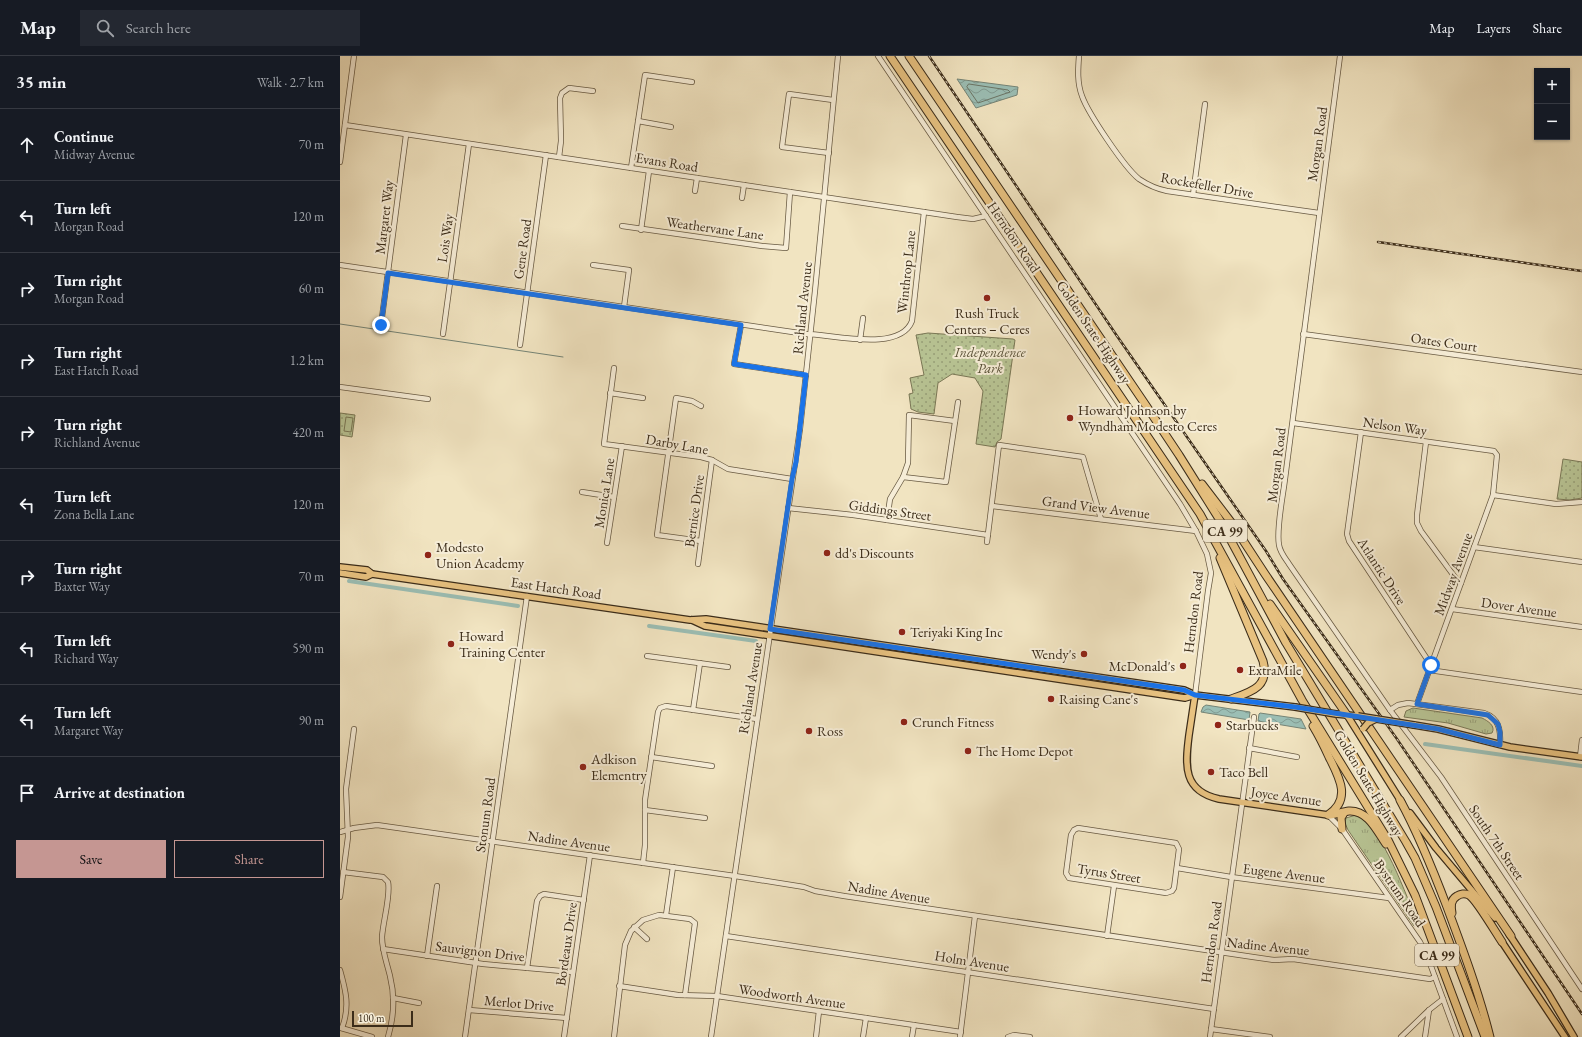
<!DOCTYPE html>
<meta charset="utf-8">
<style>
body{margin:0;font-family:"EB Garamond",serif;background:#242831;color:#f1f3f6}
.controls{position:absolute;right:12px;top:12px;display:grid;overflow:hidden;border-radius:0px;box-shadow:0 1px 3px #0004}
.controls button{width:36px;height:36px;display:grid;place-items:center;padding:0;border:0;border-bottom:1px solid #363941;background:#171b24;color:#f1f3f6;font:20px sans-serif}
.scale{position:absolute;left:12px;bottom:10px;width:61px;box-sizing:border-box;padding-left:4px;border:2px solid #3b2c19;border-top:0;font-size:11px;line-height:14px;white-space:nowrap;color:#3b2c19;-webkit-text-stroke:3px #f6edd7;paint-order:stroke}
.stop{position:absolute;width:12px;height:12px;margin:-9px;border:3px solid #1a73e8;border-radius:50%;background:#fff}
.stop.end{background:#1a73e8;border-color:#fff;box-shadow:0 1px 4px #0008}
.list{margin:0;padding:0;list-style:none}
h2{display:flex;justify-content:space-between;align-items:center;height:52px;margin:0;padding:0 16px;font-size:17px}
h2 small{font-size:13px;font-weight:400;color:#9ea1a6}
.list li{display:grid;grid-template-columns:26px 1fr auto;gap:12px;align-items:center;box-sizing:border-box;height:72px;padding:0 16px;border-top:1px solid #363941}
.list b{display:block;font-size:15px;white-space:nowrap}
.list p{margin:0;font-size:13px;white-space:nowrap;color:#9ea1a6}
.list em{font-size:13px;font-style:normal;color:#9ea1a6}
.actions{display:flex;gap:8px;padding:12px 16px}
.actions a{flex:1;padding:9px 0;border:1px solid #c59692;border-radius:0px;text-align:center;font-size:14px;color:#c59692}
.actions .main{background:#c59692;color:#111}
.icon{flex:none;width:22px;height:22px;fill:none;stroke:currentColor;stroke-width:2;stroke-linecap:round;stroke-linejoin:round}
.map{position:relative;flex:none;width:1242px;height:981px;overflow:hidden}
header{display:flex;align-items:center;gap:24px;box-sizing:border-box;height:56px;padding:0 20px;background:#171b24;border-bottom:1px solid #363941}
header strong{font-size:19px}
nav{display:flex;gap:22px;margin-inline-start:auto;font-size:14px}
.search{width:280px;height:36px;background:#242831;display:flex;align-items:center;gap:10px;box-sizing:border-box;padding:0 14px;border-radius:0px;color:#9ea1a6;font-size:15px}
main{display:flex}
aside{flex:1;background:#171b24}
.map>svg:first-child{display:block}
.grass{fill:url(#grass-tufts);stroke:#7a7856}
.park{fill:url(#park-dots);stroke:#7a7856}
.pitch{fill:#b8c494;stroke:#7a7856}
.water{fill:url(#water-waves);stroke:#758476}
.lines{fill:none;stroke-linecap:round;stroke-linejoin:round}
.shore{stroke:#6b7566;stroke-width:1}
.stream{stroke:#758476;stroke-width:1}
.canal{stroke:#9bbeb4;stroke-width:4}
.minor-casing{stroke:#685a43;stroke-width:6}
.major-casing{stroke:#3b2c19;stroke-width:8}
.highway-casing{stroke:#3b2c19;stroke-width:9}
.minor{stroke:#f6edd7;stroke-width:4.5}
.major{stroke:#e8c280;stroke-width:5.5}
.highway{stroke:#e8c280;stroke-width:7}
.rail-casing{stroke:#3b2c19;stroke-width:2.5}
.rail{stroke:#f6edd7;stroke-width:1;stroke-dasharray:3;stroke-linecap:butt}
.major-bridge-casing{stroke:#3b2c19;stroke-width:8;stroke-linecap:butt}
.major-bridge{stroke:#e8c280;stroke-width:5.5}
.route{stroke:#1a73e8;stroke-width:5}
.poi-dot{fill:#8f2418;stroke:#f6edd7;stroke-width:1.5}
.labels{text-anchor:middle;stroke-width:4;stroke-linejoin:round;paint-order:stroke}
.shield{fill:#f6edd7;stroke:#736652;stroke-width:1}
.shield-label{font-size:13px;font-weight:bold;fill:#3b2c19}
.street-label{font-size:14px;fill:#3b2c19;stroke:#f6edd7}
.poi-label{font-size:14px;fill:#3b2c19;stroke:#f6edd7;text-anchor:start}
.park-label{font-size:14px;font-style:italic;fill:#5a5238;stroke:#f6edd7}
</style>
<header>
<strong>Map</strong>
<div class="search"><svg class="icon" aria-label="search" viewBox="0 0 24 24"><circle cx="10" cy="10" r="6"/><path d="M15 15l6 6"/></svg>Search here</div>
<nav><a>Map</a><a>Layers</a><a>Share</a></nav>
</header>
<main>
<aside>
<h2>35 min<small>Walk · 2.7 km</small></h2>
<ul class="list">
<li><svg class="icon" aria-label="ahead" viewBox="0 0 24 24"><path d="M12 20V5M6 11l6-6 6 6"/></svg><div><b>Continue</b><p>Midway Avenue</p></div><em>70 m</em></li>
<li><svg class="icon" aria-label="left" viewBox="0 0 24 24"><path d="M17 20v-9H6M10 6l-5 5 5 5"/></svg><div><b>Turn left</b><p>Morgan Road</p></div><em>120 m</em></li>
<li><svg class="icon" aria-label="right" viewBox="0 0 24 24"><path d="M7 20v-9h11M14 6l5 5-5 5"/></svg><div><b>Turn right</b><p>Morgan Road</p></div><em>60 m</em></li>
<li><svg class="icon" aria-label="right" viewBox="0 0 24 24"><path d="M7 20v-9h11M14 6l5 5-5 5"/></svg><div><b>Turn right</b><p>East Hatch Road</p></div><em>1.2 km</em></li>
<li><svg class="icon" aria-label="right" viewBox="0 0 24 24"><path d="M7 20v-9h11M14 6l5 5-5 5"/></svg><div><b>Turn right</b><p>Richland Avenue</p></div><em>420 m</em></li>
<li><svg class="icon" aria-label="left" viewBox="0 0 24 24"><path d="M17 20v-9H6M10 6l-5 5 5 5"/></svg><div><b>Turn left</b><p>Zona Bella Lane</p></div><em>120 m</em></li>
<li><svg class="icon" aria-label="right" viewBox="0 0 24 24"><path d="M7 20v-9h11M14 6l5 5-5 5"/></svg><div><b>Turn right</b><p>Baxter Way</p></div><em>70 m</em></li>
<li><svg class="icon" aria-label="left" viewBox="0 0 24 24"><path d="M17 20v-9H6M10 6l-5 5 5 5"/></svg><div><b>Turn left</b><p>Richard Way</p></div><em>590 m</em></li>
<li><svg class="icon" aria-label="left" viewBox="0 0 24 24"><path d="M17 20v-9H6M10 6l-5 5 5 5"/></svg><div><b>Turn left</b><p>Margaret Way</p></div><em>90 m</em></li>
<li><svg class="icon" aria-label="arrive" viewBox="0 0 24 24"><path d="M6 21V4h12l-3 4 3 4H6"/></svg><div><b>Arrive at destination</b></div></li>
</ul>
<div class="actions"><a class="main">Save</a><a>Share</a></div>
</aside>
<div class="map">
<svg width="1242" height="981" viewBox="0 0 1242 981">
<defs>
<pattern id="grass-tufts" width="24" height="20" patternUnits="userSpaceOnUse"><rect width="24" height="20" fill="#b8c494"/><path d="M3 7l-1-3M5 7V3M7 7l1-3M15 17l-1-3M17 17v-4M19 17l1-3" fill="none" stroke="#979f78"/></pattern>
<pattern id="park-dots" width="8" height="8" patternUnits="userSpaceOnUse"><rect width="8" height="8" fill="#b8c494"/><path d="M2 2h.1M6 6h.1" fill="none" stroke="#979f78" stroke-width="1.8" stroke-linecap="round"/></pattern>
<pattern id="water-waves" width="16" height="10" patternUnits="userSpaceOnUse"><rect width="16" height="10" fill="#9bbeb4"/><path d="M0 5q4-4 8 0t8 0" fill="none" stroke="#809b92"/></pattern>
</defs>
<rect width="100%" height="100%" fill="#f1e4c1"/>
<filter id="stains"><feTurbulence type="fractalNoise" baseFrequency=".005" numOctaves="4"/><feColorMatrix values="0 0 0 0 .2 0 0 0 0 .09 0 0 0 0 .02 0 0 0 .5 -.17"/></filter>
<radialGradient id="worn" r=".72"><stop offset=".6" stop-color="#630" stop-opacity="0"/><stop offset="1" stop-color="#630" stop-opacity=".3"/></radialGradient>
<g class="grass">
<path d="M1073 652 1142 662C1148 665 1156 670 1152 677L1146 678 1108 667 1064 661 1066 655Z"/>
<path d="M1016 759C1042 769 1067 842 1078 868L1074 870 1008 774 1005 767 1006 762Z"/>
</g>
<g class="park">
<polygon points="588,277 673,283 675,284 661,383 657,386 655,391 636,388 643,335 635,322 612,318 598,327 594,358 578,356 571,353 569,338 573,337 570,322 584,319 576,279"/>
<polygon points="0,357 15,359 12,381 0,379"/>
<polygon points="1223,403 1242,406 1242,442 1230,444 1217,443"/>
</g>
<polygon class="pitch" points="6,361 13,362 11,376 4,375"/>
<g class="water">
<polygon points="617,23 678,31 677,39 636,52"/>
<polygon points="866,649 910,656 909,664 861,656 863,651"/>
<polygon points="920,657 961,663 966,673 918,665 919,658"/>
</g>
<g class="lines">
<polygon class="shore" points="629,28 668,34 670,36 638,47 627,31"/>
<polyline class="stream" points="0,268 223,301"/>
<g class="canal">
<polyline points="9,525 178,550"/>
<polyline points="309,570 416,585"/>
<polyline points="1085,688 1242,710"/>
</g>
<g class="minor-casing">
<g id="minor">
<polyline points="538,0 840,448 856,475 867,498 871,517 868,535 855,639"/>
<path d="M739 0C738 13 737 27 742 40 748 57 784 111 799 123 808 129 817 133 827 135L979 157"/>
<path d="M1000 0 945 423C943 440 936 473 939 489 940 496 945 502 949 508L1050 654 1101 721 1242 933"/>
<polyline points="298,65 331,71"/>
<polyline points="5,69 617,161 633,163 646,160"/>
<polyline points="489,97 442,91 449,38 493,44"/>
<polyline points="219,101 221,85 220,42 222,37 229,32 253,35"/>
<polyline points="0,106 14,0"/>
<polyline points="291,112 305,19 352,26"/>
<polyline points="355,135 357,122"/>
<polyline points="853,139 865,48"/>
<polyline points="402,142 404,129"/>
<polyline points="282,170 422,190 446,192 450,136"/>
<polyline points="301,174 309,115"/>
<path d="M0 209 466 278C491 278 560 297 572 265L584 156"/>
<polyline points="253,209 289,214 284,251"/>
<polyline points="41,269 66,79"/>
<polyline points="401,269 394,308 466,319"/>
<polyline points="103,278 129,88"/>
<polyline points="963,278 1242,316"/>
<polyline points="520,284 523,262"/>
<polyline points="180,289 206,99"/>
<polyline points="274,312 264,388 361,401 372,404 388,413 452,423"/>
<polyline points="0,331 88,343"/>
<polyline points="270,337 303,342"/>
<polyline points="953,367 1154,395 1157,399 1153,439 1077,648"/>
<polyline points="1021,376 1007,478 1009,485 1091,609"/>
<polyline points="1086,386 1077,459 1077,467 1081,475 1117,524 1121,527"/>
<polyline points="563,421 606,426 618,346"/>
<polyline points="242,436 274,441"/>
<polyline points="1153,439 1216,448 1242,446"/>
<polyline points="652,450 856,475"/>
<polyline points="448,452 513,459 648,479"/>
<polyline points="547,464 550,443 563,421 568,407 569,359 615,365"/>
<polyline points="361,485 317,479 336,342 352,345 361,350"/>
<polyline points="647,486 659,389 743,401 761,463"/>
<polyline points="267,487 282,390"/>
<polyline points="1134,491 1242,506"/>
<polyline points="358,508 372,404"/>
<polyline points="1112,553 1242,571"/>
<polyline points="307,600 388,611"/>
<polyline points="1089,614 1242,636"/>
<polyline points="353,654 360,607"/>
<path d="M1050 654 1058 649 1068 647 1144 657C1159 662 1161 674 1160 689"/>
<polyline points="909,692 957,701"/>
<polyline points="311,701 372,710"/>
<polyline points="1240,701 1242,684"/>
<polyline points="305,754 365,762"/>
<polyline points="988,759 1002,773 1080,886 1088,902 1117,981"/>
<polygon points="738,772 836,787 839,793 834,832 832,835 826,837 729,822 726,817 731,779 734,774"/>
<polyline points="0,776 14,772 37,769 395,820 464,831 475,835 504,840 913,901 934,904 953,903 1090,923 1095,921"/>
<polyline points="303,807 305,789 305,744 318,656 320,652 326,650 417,663"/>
<polyline points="837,812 891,821 1049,842"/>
<path d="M3 816 43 821 48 826C51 839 43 865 42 881 42 895 47 907 50 920 55 940 54 961 48 981"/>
<polyline points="0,841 8,781 6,733 14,673"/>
<polyline points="326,859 333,811"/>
<polyline points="294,871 307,883"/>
<polyline points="386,880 874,953"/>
<polyline points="767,880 774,830"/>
<polyline points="43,893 143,908 233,916"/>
<polyline points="87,900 97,830"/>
<polyline points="187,912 197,845 200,840 204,838 244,844"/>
<path d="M0 914C6 935 10 951 2 972"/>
<polyline points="279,930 338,939 377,940 621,976"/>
<polyline points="53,942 79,947"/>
<polyline points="129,954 227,962"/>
<polyline points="1,972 32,981"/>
<polyline points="871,973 930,981"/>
<polyline points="125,981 187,540"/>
<polyline points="224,981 250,799"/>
<polyline points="274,981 285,889 291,875 303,864 319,859 350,863 355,867 345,939"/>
<polyline points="371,981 460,373 475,235 498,0"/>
<polyline points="476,981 479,955"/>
<polyline points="523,981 526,962"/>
<polyline points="572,981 574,969"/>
<polyline points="620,981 635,860"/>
<polyline points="668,981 674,979 690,981"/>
<polyline points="870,981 914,661"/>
<polyline points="1061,981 1089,954 1103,943"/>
<polyline points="1085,981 1089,954"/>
</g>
</g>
<g class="major-casing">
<g id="major">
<polyline points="0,511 27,514 32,518 350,564 366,563 844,634 855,639 955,651"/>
<polyline points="0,517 26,521 32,518"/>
<polyline points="352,564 365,570 845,642 855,639"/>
<path d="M855 639C853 652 851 666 849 679 845 710 843 735 879 743L988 759"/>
<polyline points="996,658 1018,660"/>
<polyline points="1007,659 1062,747"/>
<polyline points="1074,669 1098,673 1170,691 1242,701"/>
<polyline points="1070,757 1096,792 1155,862"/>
<polyline points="1169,878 1208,937 1234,981"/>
<polyline points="1162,886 1225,981"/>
</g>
</g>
<g class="highway-casing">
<g id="highway">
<polyline points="550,0 860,458 962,644 1048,784 1075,839 1128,981"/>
<polyline points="569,0 805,348 839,399 881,466 946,587 1066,786 1075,802 1096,851 1145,981"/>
<polyline points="862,428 891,466 925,518 1171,880"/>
<path d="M880 502 923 605C930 631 911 636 891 643"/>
<polyline points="930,548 1007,659"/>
<path d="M973 670C979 680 984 690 989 701 999 721 1012 743 988 759"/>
<path d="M1060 744C1079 779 1093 814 1107 851 1123 894 1139 937 1150 981"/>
<path d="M990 759C996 758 1003 756 1009 755 1028 754 1037 775 1046 788"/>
<polyline points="1002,773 1001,762 1004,757"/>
<path d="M1112 857C1111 851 1110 844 1117 840 1120 838 1125 837 1129 839 1136 843 1156 877 1162 886"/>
</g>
</g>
<use href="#minor" class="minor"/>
<use href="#major" class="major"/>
<use href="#highway" class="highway"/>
<g class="rail-casing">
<g id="rail">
<polyline points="589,0 777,280 926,495 943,523 1057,683 1242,958"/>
<polyline points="1038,186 1242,215"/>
</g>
</g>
<use href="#rail" class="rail"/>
<g class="major-bridge-casing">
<g id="major-bridge">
<polyline points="955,651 996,658"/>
<polyline points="1018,660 1074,669"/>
<polyline points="1023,673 1028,667 1036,663"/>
</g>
</g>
<use href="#major-bridge" class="major-bridge"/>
</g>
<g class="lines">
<polyline class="route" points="41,269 48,217 401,269 394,308 466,319 456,406 452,423 430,573 844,634 855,639 955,651 1098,673 1160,689 1160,676 1158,668 1148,659 1077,648 1091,609"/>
</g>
<g class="poi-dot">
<circle cx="647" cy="242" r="4"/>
<circle cx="730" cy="362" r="4"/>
<circle cx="487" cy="497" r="4"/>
<circle cx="88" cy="499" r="4"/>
<circle cx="562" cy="576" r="4"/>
<circle cx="111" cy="588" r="4"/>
<circle cx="744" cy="598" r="4"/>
<circle cx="843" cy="610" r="4"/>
<circle cx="900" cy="614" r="4"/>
<circle cx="711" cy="643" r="4"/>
<circle cx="564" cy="666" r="4"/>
<circle cx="878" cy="669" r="4"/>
<circle cx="469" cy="675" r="4"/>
<circle cx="628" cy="695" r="4"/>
<circle cx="243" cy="711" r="4"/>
<circle cx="871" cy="716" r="4"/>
</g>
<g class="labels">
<g class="shield">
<rect x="863" y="464" width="44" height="22" rx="3"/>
<rect x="1075" y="888" width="44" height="22" rx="3"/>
</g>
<g class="shield-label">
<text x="885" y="480">CA 99</text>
<text x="1097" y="904">CA 99</text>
</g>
<g class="street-label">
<text transform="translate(977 88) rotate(-82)" y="5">Morgan Road</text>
<text transform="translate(327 106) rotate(9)" y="5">Evans Road</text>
<text transform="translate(867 129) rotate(10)" y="5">Rockefeller Drive</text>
<text transform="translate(44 161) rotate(-83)" y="5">Margaret Way</text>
<text transform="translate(375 172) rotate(8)" y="5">Weathervane Lane</text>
<text transform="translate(674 181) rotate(56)" y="5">Herndon Road</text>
<text transform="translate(105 182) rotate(-82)" y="5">Lois Way</text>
<text transform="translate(182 193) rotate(-82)" y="5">Gene Road</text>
<text transform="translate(566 216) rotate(-84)" y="5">Winthrop Lane</text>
<text transform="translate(462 252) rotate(-84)" y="5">Richland Avenue</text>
<text transform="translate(754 276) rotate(56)" y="5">Golden State Highway</text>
<text transform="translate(1104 286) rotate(8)" y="5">Oates Court</text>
<text transform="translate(1055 370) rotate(8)" y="5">Nelson Way</text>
<text transform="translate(337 388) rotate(10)" y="5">Darby Lane</text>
<text transform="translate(936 409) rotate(-83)" y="5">Morgan Road</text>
<text transform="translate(264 437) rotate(-81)" y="5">Monica Lane</text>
<text transform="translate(756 451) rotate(7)" y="5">Grand View Avenue</text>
<text transform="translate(550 454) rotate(8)" y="5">Giddings Street</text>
<text transform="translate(354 455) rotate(-82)" y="5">Bernice Drive</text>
<text transform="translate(1042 515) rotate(57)" y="5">Atlantic Drive</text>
<text transform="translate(1113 518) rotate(-70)" y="5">Midway Avenue</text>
<text transform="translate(216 532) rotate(8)" y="5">East Hatch Road</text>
<text transform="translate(1179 551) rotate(8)" y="5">Dover Avenue</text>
<text transform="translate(853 556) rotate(-83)" y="5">Herndon Road</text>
<text transform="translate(410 632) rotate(-81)" y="5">Richland Avenue</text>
<text transform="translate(1029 727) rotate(59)" y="5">Golden State Highway</text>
<text transform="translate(946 740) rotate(8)" y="5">Joyce Avenue</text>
<text transform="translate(145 759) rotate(-82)" y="5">Stonum Road</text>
<text transform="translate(229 785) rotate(8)" y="5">Nadine Avenue</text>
<text transform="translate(1157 786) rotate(56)" y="5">South 7th Street</text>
<text transform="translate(769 817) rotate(9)" y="5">Tyrus Street</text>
<text transform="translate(944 817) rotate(7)" y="5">Eugene Avenue</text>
<text transform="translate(549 836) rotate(9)" y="5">Nadine Avenue</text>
<text transform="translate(1060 837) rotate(55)" y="5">Bystrum Road</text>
<text transform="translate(871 886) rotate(-82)" y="5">Herndon Road</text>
<text transform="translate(226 888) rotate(-82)" y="5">Bordeaux Drive</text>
<text transform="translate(928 890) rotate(6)" y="5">Nadine Avenue</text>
<text transform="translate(140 895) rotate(7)" y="5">Sauvignon Drive</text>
<text transform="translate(632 905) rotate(9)" y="5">Holm Avenue</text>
<text transform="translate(452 940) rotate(8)" y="5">Woodworth Avenue</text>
<text transform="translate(179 947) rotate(5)" y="5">Merlot Drive</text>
</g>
<g class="poi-label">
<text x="647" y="262" text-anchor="middle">Rush Truck<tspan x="647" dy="16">Centers – Ceres</tspan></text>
<text x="738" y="359">Howard Johnson by<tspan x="738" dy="16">Wyndham Modesto Ceres</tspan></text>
<text x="96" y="496">Modesto<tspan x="96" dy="16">Union Academy</tspan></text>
<text x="495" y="502">dd's Discounts</text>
<text x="570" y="581">Teriyaki King Inc</text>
<text x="119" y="585">Howard<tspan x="119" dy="16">Training Center</tspan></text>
<text x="736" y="603" text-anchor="end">Wendy's</text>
<text x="835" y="615" text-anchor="end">McDonald's</text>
<text x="908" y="619">ExtraMile</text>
<text x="719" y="648">Raising Cane's</text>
<text x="572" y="671">Crunch Fitness</text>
<text x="886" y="674">Starbucks</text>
<text x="477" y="680">Ross</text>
<text x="636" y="700">The Home Depot</text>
<text x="251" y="708">Adkison<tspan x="251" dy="16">Elementry</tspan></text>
<text x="879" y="721">Taco Bell</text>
</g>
<g class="park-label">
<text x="650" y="301">Independence<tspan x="650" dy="16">Park</tspan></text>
</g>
</g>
<rect width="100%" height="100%" filter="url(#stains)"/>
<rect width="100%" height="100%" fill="url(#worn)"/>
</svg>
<div class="controls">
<button>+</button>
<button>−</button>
</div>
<div class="scale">100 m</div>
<div class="stop" style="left:1091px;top:609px"></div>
<div class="stop end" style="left:41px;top:269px"></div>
</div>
</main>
